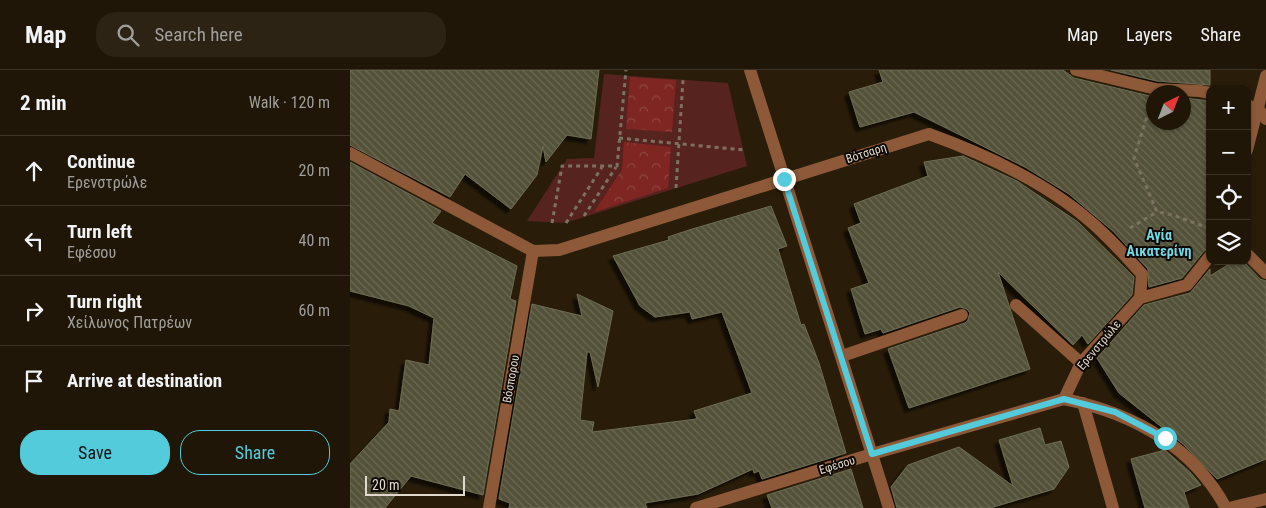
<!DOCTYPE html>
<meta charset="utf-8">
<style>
body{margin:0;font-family:"Roboto Condensed",sans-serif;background:#2c2315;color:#f1f3f6}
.controls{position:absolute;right:15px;top:15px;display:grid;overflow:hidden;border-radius:10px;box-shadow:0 1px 4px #0004}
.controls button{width:45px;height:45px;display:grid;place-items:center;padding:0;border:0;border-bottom:1px solid #3c3528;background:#1f1607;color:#f1f3f6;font:25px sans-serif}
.compass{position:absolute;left:796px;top:15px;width:45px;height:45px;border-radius:50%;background:#1f1607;box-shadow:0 1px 4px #0004;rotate:42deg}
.scale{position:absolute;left:15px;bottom:12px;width:100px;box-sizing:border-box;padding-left:5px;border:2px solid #e1d9cd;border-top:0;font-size:14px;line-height:18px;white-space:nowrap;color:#e1d9cd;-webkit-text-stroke:4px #0d0803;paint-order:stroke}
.stop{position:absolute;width:15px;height:15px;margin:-11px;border:4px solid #53cbdb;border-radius:50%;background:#fff}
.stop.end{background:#53cbdb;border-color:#fff;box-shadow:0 1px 5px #0008}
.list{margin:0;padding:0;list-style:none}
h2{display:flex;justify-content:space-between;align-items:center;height:65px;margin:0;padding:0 20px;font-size:21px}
h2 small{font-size:16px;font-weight:400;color:#a19f9b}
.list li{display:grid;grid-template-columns:32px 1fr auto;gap:15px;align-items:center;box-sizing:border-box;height:70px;padding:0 20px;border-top:1px solid #3c3528}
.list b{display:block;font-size:19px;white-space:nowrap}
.list p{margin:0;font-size:16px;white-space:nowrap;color:#a19f9b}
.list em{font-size:16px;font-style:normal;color:#a19f9b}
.actions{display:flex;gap:10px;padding:15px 20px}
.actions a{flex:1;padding:11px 0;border:1px solid #53cbdb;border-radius:20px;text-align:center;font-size:18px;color:#53cbdb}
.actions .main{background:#53cbdb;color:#111}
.icon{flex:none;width:28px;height:28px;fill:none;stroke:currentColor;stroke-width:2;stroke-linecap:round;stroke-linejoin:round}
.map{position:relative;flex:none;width:916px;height:438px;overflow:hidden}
header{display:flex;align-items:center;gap:30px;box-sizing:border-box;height:70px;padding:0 25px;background:#1f1607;border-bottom:1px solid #3c3528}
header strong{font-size:24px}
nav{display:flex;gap:28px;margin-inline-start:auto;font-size:18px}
.search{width:350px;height:45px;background:#2c2315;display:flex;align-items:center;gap:12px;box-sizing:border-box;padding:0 18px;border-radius:20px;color:#a19f9b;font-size:19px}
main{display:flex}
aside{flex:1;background:#1f1607}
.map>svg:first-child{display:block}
.green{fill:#57231f}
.forest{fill:url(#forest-crowns)}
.building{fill:url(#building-back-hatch);stroke:#6d6c53;filter:url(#shadow)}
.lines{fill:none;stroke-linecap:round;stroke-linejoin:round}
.path{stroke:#7c7261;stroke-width:3;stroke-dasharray:4 4;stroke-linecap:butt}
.minor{stroke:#8d5938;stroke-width:12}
.route{stroke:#53cbdb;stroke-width:6}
.labels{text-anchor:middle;stroke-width:4;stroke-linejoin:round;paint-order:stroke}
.street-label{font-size:12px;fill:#e1d9cd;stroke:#0d0803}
.neighbourhood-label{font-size:14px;font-weight:bold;fill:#70dae9;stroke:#0d0803}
</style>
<header>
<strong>Map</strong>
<div class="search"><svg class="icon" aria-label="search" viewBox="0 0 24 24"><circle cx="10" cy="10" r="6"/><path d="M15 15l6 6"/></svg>Search here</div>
<nav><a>Map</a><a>Layers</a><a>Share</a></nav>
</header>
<main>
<aside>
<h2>2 min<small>Walk · 120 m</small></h2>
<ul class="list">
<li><svg class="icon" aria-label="ahead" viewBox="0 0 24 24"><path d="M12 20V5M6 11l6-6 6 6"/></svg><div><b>Continue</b><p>Ερενστρώλε</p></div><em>20 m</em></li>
<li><svg class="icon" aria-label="left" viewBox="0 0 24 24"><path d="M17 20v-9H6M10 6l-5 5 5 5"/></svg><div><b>Turn left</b><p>Εφέσου</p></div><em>40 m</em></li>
<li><svg class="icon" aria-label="right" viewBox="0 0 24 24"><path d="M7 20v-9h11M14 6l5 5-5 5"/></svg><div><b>Turn right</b><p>Χείλωνος Πατρέων</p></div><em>60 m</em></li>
<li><svg class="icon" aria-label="arrive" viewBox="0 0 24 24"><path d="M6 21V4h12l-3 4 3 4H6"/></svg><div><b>Arrive at destination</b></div></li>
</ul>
<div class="actions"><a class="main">Save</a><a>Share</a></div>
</aside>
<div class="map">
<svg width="916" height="438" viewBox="0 0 916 438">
<defs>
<pattern id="forest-crowns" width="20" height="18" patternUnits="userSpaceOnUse" patternTransform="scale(1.25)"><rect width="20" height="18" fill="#7f2622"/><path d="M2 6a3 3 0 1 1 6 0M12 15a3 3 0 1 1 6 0" fill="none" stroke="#914541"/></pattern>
<pattern id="building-back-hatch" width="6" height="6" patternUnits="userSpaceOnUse" patternTransform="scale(1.25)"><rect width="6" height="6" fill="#535139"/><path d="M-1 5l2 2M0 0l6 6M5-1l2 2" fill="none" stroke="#6b6954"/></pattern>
<filter id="shadow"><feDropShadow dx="-4.5" dy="4.5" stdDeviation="1" flood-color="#0009"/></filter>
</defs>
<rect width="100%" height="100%" fill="#291d09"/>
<polygon class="green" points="254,4 378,13 397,96 215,153 177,151 217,89 244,88"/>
<g class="forest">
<polygon points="280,7 326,10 322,62 276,59"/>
<polygon points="274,72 321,77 318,118 244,142 272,100"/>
</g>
<g class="building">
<polygon points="0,0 249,0 241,69 217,65 196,92 193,76 187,105 161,139 115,104 100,127 0,75"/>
<polygon points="529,0 713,0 724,8 804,27 804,52 834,52 834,28 860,31 860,178 854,181 832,208 799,217 798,199 763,161 719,124 675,97 564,42 510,57 499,22 533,12"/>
<polygon points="761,0 860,0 860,15 807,11"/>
<polygon points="613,86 667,111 728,152 784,207 782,225 738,274 732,265 723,275 648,202 680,299 559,338 538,279 615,253 618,250 620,243 617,239 610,237 533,263 531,259 515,264 501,219 519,213 498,158 511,153 504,134 578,106 574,92"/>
<polygon points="0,92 91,141 82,153 167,196 160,229 166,231 133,425 61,406 35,438 0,438 0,394 39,352 40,339 49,341 56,290 79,295 84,248 59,236 0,221"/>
<polygon points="421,136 437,176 428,179 451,255 454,254 469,293 496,383 412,409 409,401 404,403 403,399 348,424 295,433 297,438 159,438 160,433 149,429 182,234 232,246 227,224 263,241 248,317 240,282 237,282 230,350 244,352 242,362 347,349 344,341 402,323 372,242 342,249 340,242 305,247 290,236 263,186 319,170 318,167 339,160"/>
<polygon points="884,191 893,191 910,209 916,211 916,389 867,409 833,374 769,323 747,288 794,235 840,223 860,199 860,206"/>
<polygon points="690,358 695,375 711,371 719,397 704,419 640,438 547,438 541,417 558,395 609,377 663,416 649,370"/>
<polygon points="815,380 840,402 851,415 834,422 839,438 795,438 781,389"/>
<polygon points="501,399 513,438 422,438 417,425"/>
</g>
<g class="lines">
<g class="path">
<path d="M799 40 784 88 807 142C826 144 841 153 860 158"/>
<polyline points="269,68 394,80"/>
<polyline points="326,118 333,10"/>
<polyline points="234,146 266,97"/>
<polyline points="202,153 212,96 267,96 276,0"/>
<polyline points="216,153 252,97"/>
<polyline points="780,158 807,142"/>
</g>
<g class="minor">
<polyline points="400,0 539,438"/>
<polyline points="726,0 806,19 850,21 860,23"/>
<polyline points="897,35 909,40 916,49"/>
<polyline points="897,80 916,6"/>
<path d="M0 83 183 181 209 180 579 64C640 86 705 116 752 162 766 175 779 190 792 204L790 228"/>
<polyline points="897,184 916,203"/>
<path d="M860 186 837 215 790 228 731 293 714 329C782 343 842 375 876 438"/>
<polyline points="666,235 731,293"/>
<polyline points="492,286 612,245"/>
<polyline points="733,333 763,438"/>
<polyline points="139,438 183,181"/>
<polyline points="346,438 522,384 714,329"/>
<polyline points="879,438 916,429"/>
</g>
</g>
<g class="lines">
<polyline class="route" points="434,109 522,384 714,329 765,342 815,368"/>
</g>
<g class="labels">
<g class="street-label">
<text transform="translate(516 83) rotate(-18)" y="4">Βότσαρη</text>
<text transform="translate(749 275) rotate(-50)" y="4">Ερενστρώλε</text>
<text transform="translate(161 309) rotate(-80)" y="4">Βόσπορου</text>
<text transform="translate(487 395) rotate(-17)" y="4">Εφέσου</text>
</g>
<g class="neighbourhood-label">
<text x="809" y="170">Αγία<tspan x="809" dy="16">Αικατερίνη</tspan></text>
</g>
</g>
</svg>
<div class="controls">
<button>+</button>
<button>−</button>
<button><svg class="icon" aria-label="locate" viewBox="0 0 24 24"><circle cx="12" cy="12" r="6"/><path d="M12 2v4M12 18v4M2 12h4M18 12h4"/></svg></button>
<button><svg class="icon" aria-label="layers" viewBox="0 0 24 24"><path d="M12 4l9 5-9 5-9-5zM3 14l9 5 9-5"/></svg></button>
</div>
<svg class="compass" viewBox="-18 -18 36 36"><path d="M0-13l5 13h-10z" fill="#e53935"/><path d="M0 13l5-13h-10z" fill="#a19f9b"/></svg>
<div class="scale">20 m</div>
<div class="stop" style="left:815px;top:368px"></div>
<div class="stop end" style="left:434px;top:109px"></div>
</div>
</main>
